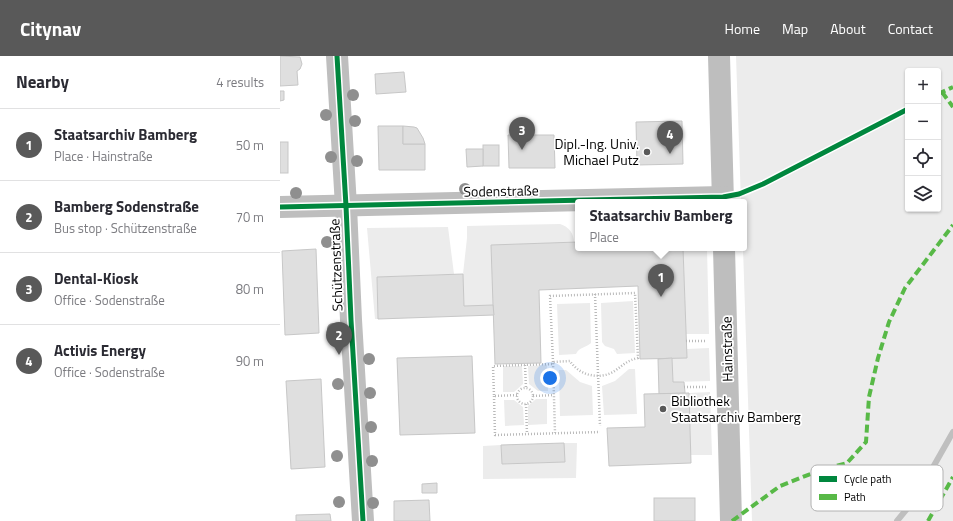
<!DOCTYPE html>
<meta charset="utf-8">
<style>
body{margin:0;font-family:"Titillium Web",sans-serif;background:#f7f7f7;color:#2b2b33}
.controls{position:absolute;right:12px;top:12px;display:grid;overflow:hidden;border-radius:4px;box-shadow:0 1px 3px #0004}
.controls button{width:36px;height:36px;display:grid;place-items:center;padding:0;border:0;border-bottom:1px solid #e1e1e2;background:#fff;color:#2b2b33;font:20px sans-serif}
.you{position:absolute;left:270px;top:322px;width:14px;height:14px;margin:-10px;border:3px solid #fff;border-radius:50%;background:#1a73e8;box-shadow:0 0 0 6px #1a73e833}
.badge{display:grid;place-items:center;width:26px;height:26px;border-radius:50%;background:#595959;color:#fff;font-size:13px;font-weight:700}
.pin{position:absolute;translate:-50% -33px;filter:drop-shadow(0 1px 2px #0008)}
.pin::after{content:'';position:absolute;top:21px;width:14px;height:12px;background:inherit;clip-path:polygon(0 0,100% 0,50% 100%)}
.popup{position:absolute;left:295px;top:143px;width:172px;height:52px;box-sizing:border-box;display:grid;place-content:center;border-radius:4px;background:#fff;filter:drop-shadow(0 1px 3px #0005);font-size:13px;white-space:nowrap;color:#7c7c81}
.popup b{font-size:15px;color:#2b2b33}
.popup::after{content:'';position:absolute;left:50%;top:100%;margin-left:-8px;border:8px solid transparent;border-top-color:#fff}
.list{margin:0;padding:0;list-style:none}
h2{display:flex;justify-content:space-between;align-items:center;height:52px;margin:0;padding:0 16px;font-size:17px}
h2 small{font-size:13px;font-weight:400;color:#7c7c81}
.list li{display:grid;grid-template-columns:26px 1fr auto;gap:12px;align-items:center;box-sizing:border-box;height:72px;padding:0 16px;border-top:1px solid #e1e1e2}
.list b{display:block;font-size:15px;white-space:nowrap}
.list p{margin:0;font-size:13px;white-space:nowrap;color:#7c7c81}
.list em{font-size:13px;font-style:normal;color:#7c7c81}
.icon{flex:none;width:22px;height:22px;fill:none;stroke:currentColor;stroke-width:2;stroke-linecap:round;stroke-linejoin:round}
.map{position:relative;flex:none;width:673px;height:465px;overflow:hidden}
header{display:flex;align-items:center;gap:24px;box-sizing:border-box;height:56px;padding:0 20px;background:#595959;color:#fff}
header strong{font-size:19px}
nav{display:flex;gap:22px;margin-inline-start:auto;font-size:14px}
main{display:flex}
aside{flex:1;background:#fff}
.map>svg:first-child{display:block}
.green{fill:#ececec;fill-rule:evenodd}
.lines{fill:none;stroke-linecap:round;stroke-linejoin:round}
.stream{stroke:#bfbfbf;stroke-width:6}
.building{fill:#dfdfdf;stroke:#c7c7c7}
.path{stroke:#b9b9b9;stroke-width:2.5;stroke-dasharray:1 2;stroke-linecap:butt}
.minor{stroke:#bebebe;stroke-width:22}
.quiet{stroke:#58b947;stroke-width:4;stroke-dasharray:8 4;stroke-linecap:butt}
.cycleway-casing{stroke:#fff;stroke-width:8}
.cycleway{stroke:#00873e;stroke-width:5}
.tree{fill:#8f8f8f}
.poi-dot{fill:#595959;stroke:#fff;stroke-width:1.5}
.labels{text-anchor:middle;stroke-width:3.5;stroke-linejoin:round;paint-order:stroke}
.poi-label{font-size:14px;fill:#000;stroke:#fff;text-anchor:end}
.street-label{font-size:14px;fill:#000;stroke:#fff}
.key{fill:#fff;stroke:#b2b2b2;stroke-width:1}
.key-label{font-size:11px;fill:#000}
</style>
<header>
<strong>Citynav</strong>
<nav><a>Home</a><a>Map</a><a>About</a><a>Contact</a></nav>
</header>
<main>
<aside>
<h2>Nearby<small>4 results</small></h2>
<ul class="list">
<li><span class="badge">1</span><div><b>Staatsarchiv Bamberg</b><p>Place · Hainstraße</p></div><em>50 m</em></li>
<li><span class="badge">2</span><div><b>Bamberg Sodenstraße</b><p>Bus stop · Schützenstraße</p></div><em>70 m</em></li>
<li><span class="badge">3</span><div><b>Dental-Kiosk</b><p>Office · Sodenstraße</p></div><em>80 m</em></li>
<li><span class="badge">4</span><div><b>Activis Energy</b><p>Office · Sodenstraße</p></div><em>90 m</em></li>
</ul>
</aside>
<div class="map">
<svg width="673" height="465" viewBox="0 0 673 465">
<rect width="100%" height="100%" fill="#fff"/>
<g class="green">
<path d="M456 0H673V465H472L463 192H464V146H461ZM628 15H658V153H628Z"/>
<path d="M280 168C289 171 294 177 294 187L213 249 184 250 183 218 187 182V170Z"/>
<polygon points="168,171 174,218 97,221 98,263 95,263 87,172"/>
<polygon points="403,192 427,192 429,278 406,278"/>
<polygon points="353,245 355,297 337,298 334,293 325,290 322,286 321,247"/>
<path d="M310 247 311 287C306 292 299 291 296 298L279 299 277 248Z"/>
<polygon points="429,292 430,325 393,326 392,302 407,302 407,293"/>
<polygon points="267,309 268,335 258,335 249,328 248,310"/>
<polygon points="223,310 242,310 243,328 234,336 223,336"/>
<polygon points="349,313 355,313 357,358 324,359 322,330 335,325"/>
<polygon points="279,314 286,314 300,326 312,330 313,359 280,360"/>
<polygon points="430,336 432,399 411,399 409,337"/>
<polygon points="256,343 267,343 267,368 248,369 248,350"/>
<polygon points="224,344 234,344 243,351 244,369 225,370"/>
<polygon points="284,387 297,387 296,422 203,423 203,390 221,389 222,408 284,406"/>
</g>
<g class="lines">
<polyline class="stream" points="617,465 635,443 673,376"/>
</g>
<g class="building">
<polygon points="0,0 20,1 22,8 20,13 17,15 18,29 0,30"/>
<polygon points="124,16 126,36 96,38 95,18"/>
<polygon points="0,35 4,35 4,44 0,45"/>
<polygon points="402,65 403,108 357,109 356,66"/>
<polygon points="98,70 123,70 123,88 145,88 145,114 99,114"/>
<polygon points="123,70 134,71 137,72 143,82 145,88 123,88"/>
<polygon points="228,79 274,79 275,112 229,112"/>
<rect x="0" y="86" width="8" height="31"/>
<rect x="203" y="89" width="16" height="21"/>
<polygon points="186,93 203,93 203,110 187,111"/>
<polygon points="298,186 298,192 403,192 407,302 360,303 358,230 259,234 261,307 215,308 211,189"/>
<polygon points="36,193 39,277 5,279 2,195"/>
<polygon points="183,218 184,250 213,249 214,259 98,263 97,221"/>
<polygon points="192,300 195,377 120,379 117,302"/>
<polygon points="392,302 393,326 404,326 405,337 379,338 378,303"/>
<polygon points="41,323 45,411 11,413 6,325"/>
<polygon points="409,337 411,407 329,410 327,372 365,371 364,338"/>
<polygon points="284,387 285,406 222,408 221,389"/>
<polygon points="157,427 157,437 142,437 142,428"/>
<rect x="374" y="442" width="41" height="23"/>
<polygon points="149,444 150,465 114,465 114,445"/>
<polygon points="50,458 51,465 16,465 16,459"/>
</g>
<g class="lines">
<g class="path">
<polyline points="315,238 320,370"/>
<polyline points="406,285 426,285"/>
<path d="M273 306 270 240 355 237 358 302C347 304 341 311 333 316 318 324 299 319 290 305L273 306 275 377"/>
<polyline points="245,309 246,332"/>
<polyline points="404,331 427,331"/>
<circle cx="245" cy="340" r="8"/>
<polyline points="237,339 214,340 213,310 273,308"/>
<polyline points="214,340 215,379 320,376"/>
<polyline points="253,340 274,339"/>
<polyline points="246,348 247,378"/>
</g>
<g class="minor">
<polyline points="57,0 66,150 71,264 83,465"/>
<polyline points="439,0 443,146"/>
<polyline points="0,151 443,141"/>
<polyline points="444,192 451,465"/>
</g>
<g class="quiet">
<polyline points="662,36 673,51"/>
<polyline points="658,38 673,31"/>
<polyline points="452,465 500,430 538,415 567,407 586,386 589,341 598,302 609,266 625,232 673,169"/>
<polyline points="648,465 673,421"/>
</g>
<g class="cycleway-casing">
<g id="cycleway">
<polyline points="57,0 66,150 71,264 83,465"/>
<polyline points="0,151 443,141 459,138 483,128 628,53"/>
</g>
</g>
<use href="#cycleway" class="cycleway"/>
</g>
<g class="tree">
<circle cx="73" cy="39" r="6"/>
<circle cx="46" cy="59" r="6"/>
<circle cx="75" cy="65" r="6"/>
<circle cx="51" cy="101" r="6"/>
<circle cx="77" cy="105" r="6"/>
<circle cx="185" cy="133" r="6"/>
<circle cx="16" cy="137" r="6"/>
<circle cx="47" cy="186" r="6"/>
<circle cx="53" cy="273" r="6"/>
<circle cx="89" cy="303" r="6"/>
<circle cx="58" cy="328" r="6"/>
<circle cx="90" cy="337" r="6"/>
<circle cx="91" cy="371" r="6"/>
<circle cx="57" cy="400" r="6"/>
<circle cx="92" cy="405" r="6"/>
<circle cx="59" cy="446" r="6"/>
<circle cx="93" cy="447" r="6"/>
</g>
<g class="poi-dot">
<circle cx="367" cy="96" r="4"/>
<circle cx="383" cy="353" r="4"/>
</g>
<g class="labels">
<g class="poi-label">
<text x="359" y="93">Dipl.-Ing. Univ.<tspan x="359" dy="16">Michael Putz</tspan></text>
<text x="391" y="350" text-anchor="start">Bibliothek<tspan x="391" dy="16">Staatsarchiv Bamberg</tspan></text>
</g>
<g class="street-label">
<text transform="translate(221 135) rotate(-1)" y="5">Sodenstraße</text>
<text transform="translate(56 209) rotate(-92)" y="5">Schützenstraße</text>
<text transform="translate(447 293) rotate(-91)" y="5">Hainstraße</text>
</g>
</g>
<rect x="531" y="409" width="132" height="46" rx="6" class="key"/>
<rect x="539" y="420" width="18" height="6" fill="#00873e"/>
<rect x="539" y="438" width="18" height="6" fill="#58b947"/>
<g class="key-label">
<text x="564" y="427">Cycle path</text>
<text x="564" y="445">Path</text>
</g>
</svg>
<div class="controls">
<button>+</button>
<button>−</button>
<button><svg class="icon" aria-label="locate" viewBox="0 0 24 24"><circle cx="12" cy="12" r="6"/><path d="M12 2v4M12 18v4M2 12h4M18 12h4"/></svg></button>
<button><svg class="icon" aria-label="layers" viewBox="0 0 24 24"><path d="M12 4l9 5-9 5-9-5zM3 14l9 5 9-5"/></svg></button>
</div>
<div class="you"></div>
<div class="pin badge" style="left:381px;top:241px">1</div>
<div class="popup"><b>Staatsarchiv Bamberg</b>Place</div>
<div class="pin badge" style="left:59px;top:299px">2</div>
<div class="pin badge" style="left:242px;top:94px">3</div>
<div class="pin badge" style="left:390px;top:98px">4</div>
</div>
</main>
